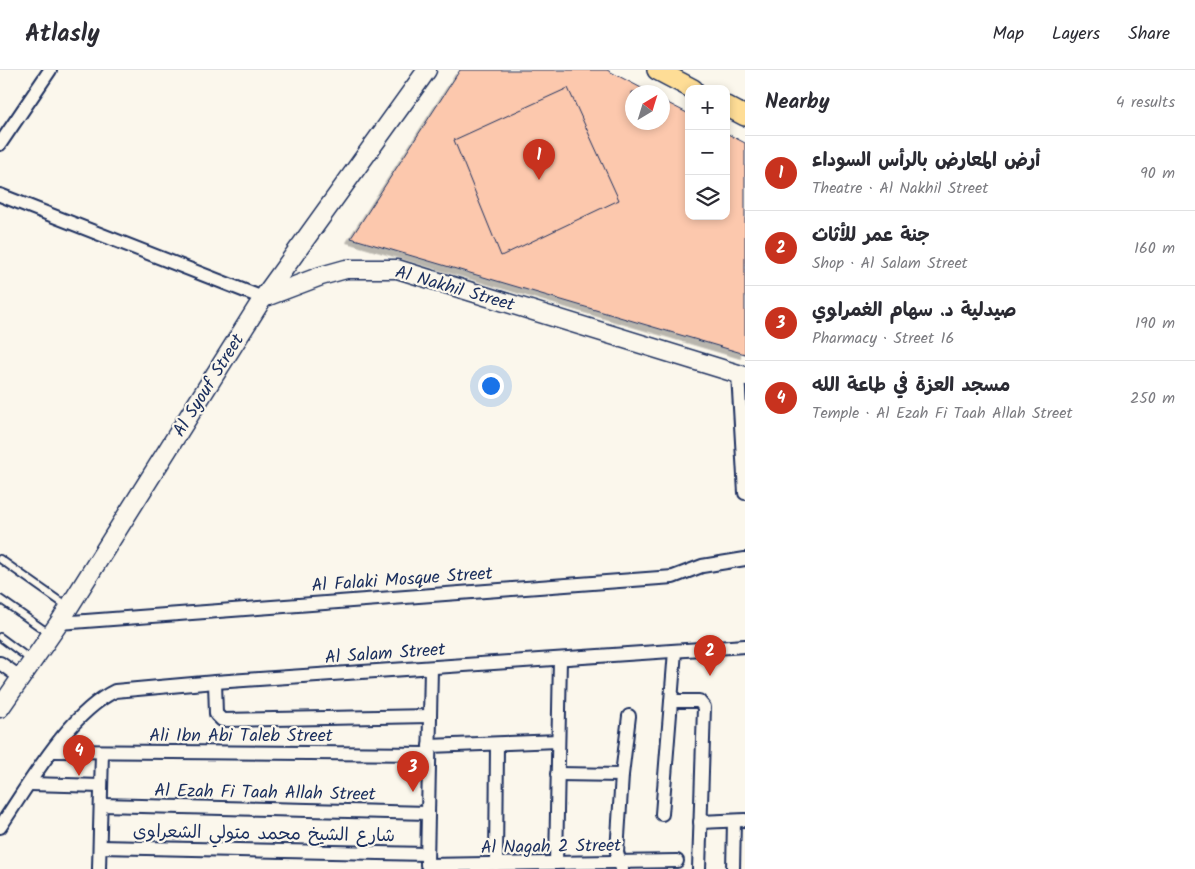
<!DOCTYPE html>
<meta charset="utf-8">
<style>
body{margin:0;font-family:Kalam,"Playpen Sans Arabic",sans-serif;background:#f7f7f7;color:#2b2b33}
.controls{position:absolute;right:15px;top:15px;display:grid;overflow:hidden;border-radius:10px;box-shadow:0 2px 8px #0003}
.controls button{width:45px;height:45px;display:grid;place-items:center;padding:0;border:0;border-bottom:1px solid #e1e1e2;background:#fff;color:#2b2b33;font:25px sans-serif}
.compass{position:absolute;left:625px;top:15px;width:45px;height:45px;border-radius:50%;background:#fff;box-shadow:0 2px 8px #0003;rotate:38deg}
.you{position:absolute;left:490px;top:315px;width:18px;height:18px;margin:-12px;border:4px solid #fff;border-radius:50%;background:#1a73e8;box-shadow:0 0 0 8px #1a73e833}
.badge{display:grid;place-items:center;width:32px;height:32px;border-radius:50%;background:#c8321e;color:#fff;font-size:16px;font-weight:700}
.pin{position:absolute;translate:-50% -41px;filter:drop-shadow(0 1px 2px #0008)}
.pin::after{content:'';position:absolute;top:26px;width:18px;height:15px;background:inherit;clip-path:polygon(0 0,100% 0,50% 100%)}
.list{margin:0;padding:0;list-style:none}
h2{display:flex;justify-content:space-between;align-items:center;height:65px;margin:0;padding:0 20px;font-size:21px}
h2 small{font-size:16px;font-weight:400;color:#7c7c81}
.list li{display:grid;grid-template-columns:32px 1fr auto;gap:15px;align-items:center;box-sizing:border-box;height:75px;padding:0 20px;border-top:1px solid #e1e1e2}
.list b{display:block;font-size:19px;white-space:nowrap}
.list p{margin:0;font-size:16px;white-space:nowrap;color:#7c7c81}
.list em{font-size:16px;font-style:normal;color:#7c7c81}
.icon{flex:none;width:28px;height:28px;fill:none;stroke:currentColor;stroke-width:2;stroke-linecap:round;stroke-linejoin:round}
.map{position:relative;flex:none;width:745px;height:799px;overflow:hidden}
header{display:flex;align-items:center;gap:30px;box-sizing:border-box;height:70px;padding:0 25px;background:#fff;border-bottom:1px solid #e1e1e2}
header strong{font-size:24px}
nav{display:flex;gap:28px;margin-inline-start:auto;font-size:18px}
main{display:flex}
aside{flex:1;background:#fff}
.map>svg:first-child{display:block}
.building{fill:#fcc8ad;stroke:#1b2f5e;filter:url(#shadow)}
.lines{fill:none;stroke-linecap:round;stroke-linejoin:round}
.lane-casing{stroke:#1b2f5e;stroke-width:10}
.street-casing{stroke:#1b2f5e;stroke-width:16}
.secondary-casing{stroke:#1b2f5e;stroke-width:21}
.primary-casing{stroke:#1b2f5e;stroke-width:22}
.lane{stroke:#fbf7ec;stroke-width:6}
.street{stroke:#fbf7ec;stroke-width:12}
.secondary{stroke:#fbf7ec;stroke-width:18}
.primary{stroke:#fedd96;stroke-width:19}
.labels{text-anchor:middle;stroke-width:4.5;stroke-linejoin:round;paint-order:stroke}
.street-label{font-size:18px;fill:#1b2f5e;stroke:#fbf7ec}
</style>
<header>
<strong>Atlasly</strong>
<nav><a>Map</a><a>Layers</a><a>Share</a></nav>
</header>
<main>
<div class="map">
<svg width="745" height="799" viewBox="0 0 745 799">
<defs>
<filter id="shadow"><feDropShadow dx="-4.5" dy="4.5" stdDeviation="0" flood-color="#0004"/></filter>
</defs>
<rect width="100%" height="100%" fill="#fbf7ec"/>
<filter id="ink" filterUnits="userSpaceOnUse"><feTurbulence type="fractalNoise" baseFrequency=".02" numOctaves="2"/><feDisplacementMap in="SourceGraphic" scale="10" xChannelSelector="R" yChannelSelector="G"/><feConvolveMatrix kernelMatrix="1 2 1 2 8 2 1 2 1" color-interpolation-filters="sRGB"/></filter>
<g filter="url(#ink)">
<g class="building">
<polygon points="460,0 607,0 649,22 632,22 632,52 662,52 662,30 689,44 689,146 726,146 726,63 745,73 745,284 351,168"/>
<polygon points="568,18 619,130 501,186 454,70"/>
</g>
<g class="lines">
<g class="lane-casing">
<g id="lane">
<polyline points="0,489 68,537"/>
<polyline points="0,529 50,564"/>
<polyline points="0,567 31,590"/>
</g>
</g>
<g class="street-casing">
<g id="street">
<polyline points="0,74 50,0"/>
<polyline points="0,125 263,228"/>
<polyline points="738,304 745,423"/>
<polyline points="59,553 673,507 702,496 745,489"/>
<polyline points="0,593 21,608"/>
<polyline points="215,612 216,644 222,650 430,646"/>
<polyline points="671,631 699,631 704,637 699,799"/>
<polyline points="429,676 558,671"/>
<polyline points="53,681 429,684"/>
<polyline points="557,704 622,705"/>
<polyline points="30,714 101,716"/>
<polyline points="101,735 428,743"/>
<polyline points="662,744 675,581"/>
<polyline points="700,752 745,750"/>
<path d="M0 757C29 714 69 643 115 621L215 612 745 576"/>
<polyline points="100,777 427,784"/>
<polyline points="427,793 431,598"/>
<polyline points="556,793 560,589"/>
<polyline points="496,794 497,674"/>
<polyline points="427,795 677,791"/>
<polyline points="99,799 102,682"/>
<polyline points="622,799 617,782 622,705 629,646"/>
<polyline points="733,799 734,751"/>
</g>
</g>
<g class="secondary-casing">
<g id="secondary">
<polyline points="263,228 321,206 346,199 397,199 745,306"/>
<polyline points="0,638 59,553 263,228 427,0"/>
</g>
</g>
<g class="primary-casing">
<g id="primary">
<polyline points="657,0 693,19"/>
<polyline points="726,36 745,46"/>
</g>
</g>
<use href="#lane" class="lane"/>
<use href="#street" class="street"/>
<use href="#secondary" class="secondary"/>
<use href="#primary" class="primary"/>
</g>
</g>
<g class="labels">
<g class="street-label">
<text transform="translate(455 218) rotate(16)" y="6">Al Nakhil Street</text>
<text transform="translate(208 315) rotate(-58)" y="6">Al Syouf Street</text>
<text transform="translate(402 509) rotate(-4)" y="6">Al Falaki Mosque Street</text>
<text transform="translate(385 583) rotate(-4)" y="6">Al Salam Street</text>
<text x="241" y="671">Ali Ibn Abi Taleb Street</text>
<text transform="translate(265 722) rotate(1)" y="6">Al Ezah Fi Taah Allah Street</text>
<text transform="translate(264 763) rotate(1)" y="6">شارع الشيخ محمد متولي الشعراوى</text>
<text transform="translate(551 776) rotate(-1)" y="6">Al Nagah 2 Street</text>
</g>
</g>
</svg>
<div class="controls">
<button>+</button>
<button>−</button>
<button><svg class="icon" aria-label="layers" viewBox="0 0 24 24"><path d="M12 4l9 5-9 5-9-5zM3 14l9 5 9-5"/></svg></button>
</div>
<svg class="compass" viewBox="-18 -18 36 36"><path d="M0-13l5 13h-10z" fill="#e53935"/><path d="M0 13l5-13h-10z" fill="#7c7c81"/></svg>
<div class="you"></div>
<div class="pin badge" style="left:539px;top:110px">1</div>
<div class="pin badge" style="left:710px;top:606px">2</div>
<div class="pin badge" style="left:413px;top:722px">3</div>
<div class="pin badge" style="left:79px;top:706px">4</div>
</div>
<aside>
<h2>Nearby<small>4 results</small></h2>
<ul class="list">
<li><span class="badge">1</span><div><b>أرض المعارض بالرأس السوداء</b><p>Theatre · Al Nakhil Street</p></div><em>90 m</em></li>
<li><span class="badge">2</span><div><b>جنة عمر للأثاث</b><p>Shop · Al Salam Street</p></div><em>160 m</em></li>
<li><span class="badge">3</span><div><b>صيدلية د. سهام الغمراوي</b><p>Pharmacy · Street 16</p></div><em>190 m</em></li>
<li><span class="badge">4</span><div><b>مسجد العزة في طاعة الله</b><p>Temple · Al Ezah Fi Taah Allah Street</p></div><em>250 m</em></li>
</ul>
</aside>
</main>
